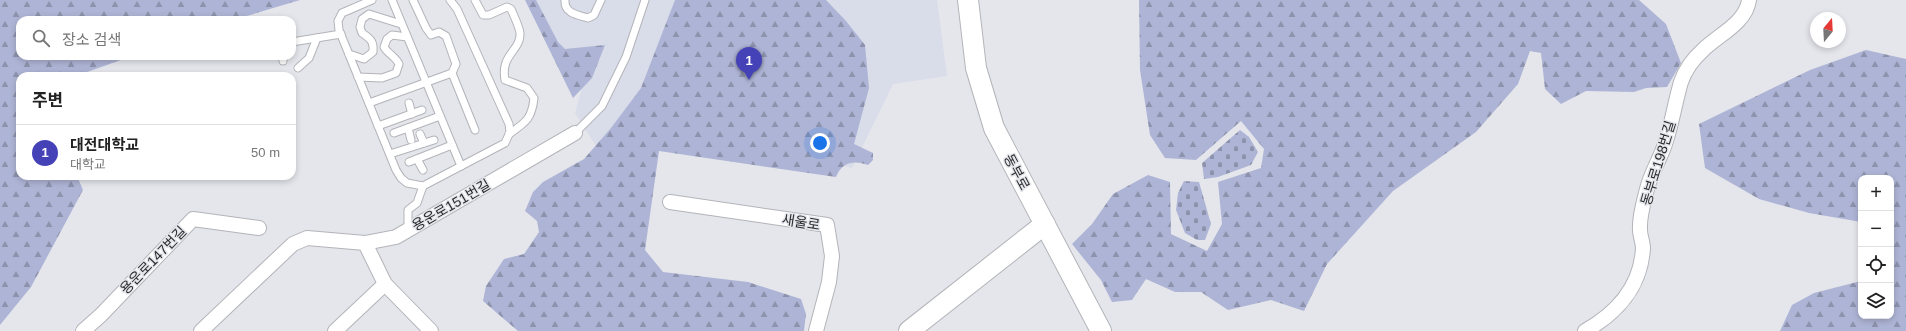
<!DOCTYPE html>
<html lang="ko">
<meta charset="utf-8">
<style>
body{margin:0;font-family:Helvetica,"Noto Sans KR",sans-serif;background:#f6f6f6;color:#222}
.controls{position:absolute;right:12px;bottom:12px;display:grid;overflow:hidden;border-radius:8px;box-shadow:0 2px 6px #0003}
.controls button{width:36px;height:36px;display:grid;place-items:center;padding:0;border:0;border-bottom:1px solid #e0e0e0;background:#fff;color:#222;font:20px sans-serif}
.compass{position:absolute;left:1810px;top:12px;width:36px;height:36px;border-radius:50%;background:#fff;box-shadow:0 2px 6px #0003;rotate:18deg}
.you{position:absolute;left:820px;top:143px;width:14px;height:14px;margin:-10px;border:3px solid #fff;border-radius:50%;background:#1a73e8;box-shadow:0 0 0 6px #1a73e833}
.badge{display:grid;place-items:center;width:26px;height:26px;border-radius:50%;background:#4542b8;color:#fff;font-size:13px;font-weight:700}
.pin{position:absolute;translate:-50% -33px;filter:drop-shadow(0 1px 2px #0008)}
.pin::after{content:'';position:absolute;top:21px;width:14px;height:12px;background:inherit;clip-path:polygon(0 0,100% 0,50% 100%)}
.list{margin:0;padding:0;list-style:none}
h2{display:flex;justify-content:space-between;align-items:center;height:52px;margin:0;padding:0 16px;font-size:17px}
h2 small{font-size:13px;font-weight:400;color:#767676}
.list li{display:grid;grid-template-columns:26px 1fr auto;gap:12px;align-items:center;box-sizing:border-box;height:56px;padding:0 16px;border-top:1px solid #e0e0e0}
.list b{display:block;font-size:15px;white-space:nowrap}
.list p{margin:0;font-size:13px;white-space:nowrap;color:#767676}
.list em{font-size:13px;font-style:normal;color:#767676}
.icon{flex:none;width:22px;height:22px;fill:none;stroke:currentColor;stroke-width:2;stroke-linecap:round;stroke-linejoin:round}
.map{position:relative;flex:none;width:1906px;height:331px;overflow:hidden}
.search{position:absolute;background:#fff;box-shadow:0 2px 6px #0003;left:16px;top:16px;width:280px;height:44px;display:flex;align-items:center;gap:10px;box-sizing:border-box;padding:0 14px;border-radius:12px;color:#767676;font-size:15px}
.panel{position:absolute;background:#fff;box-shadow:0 2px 6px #0003;left:16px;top:72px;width:280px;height:108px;border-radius:12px}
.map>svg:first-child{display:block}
.built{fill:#d9dce9}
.forest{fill:url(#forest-firs)}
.cemetery{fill:url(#cemetery-stones)}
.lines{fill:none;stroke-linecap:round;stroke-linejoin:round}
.lane-casing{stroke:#b3b4b9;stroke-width:9}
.street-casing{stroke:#b3b4b9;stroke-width:16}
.secondary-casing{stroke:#b3b4b9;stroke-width:22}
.lane{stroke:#fff;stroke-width:7}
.street{stroke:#fff;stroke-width:14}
.secondary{stroke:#fff;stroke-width:20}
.labels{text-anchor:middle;stroke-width:3;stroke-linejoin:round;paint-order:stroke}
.street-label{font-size:14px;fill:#292a2c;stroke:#e5e6ec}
</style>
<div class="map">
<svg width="1906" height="331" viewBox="0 0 1906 331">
<defs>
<pattern id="forest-firs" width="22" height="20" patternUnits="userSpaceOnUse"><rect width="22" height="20" fill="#aeb4d5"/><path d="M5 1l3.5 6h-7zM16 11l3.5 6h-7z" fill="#8e93ad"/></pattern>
<pattern id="cemetery-stones" width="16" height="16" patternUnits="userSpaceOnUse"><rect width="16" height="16" fill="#aeb4d5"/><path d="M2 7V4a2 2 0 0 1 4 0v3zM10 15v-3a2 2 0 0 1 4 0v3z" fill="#8e93ad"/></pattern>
</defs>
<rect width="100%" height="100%" fill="#e5e6ec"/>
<polygon class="built" points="533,0 937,0 947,76 893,84 852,168 694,128 598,149 575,113 582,88"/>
<g class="forest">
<polygon points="0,0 300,0 233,20 20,20 20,56 132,56 76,76 20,76 20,176 77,176 83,190 31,287 0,325"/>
<polygon points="525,0 536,0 558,42 565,49 605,45 592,78 573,98"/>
<path d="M675 0H826L846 21 865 45 869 88 854 144 873 153V160L868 165C854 160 842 162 836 177L659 151 645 250 663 272 748 282 801 299 806 314 804 331H518L483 301 486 286 504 259 524 254 539 232 537 221 525 211 533 192 543 182 584 159 611 128 641 88Z"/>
<polygon points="1139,0 1639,0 1666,24 1681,63 1667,87 1646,88 1634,92 1586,91 1561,104 1545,89 1541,53 1530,51 1518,84 1476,132 1393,191 1327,264 1304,311 1271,300 1228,310 1201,292 1175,292 1146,279 1132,300 1112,302 1101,280 1072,244 1092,224 1113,194 1148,175 1170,182 1171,234 1207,251 1222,224 1218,182 1261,168 1264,149 1241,121 1196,160 1165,158 1150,135 1140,70"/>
<polygon points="1866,50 1906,59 1906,331 1780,331 1792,305 1814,293 1861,281 1861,316 1891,316 1891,178 1861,178 1861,222 1809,213 1759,199 1705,168 1699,124 1810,70"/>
</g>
<g class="cemetery">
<polygon points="1240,130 1249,137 1258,152 1251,165 1218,177 1204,179 1202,163"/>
<polygon points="1184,181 1199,182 1211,224 1205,240 1197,240 1185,233 1176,210 1178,193"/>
</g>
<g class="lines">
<g class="lane-casing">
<g id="lane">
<polyline points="372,0 342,13 338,21 339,30 396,170 401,178 407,183 423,186 505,143 510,132 509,124 457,9 450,0"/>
<polyline points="392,0 461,166"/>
<path d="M475 0 483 15H489L507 7 511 9C514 16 519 26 520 33 521 51 500 54 505 80L527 88 534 98C532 119 525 123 509 134"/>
<path d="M565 0C564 13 577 15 588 18L594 15 601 0"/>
<polyline points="292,42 341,34"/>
<path d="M349 54 364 59 373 52C374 42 371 39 362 33L360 27 362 19 369 14 401 24"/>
<polyline points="283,56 283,61"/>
<polyline points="298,68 309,58 317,38"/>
<polyline points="452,73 475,130"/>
<path d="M358 77 382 78 396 73 399 64C396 57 388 54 384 47L387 39 392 35 407 37"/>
<polyline points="369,103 452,73 456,64 446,36 439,32 431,35 426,28 413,0"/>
<polyline points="409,103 412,114"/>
<polyline points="378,126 422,110"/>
<polyline points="408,128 411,140"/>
<polyline points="394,133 440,116"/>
<polyline points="575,133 602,106 626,57 645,0"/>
<polyline points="420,134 424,143"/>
<polyline points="390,154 434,140"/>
<polyline points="417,159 423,170"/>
<polyline points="409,162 452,145"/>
<polyline points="408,230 408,210 417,203 423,186"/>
</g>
</g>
<g class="street-casing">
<g id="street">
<polyline points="670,202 827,225 832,256 829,282 816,331"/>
<polyline points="365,243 385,284 431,331"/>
<polyline points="83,331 101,315 193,219 259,228"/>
<polyline points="201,331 293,244 307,238 365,243 396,237 575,133"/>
<polyline points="335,331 385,284"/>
<path d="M1585 331C1617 313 1641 286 1643 248 1643 242 1640 236 1640 230 1639 217 1644 201 1647 189 1651 173 1660 159 1665 144 1672 124 1675 102 1681 82 1685 70 1693 59 1703 50 1718 35 1746 23 1749 0"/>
</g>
</g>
<g class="secondary-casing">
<g id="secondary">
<polyline points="968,0 976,68 994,128 1101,331"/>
<polyline points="909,331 1045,224"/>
</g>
</g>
<use href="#lane" class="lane"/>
<use href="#street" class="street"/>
<use href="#secondary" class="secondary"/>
</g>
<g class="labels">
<g class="street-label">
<text transform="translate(1658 163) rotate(-73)" y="5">동부로198번길</text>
<text transform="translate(1017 172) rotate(62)" y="5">동부로</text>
<text transform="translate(451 205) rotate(-30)" y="5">용운로151번길</text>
<text transform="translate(801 222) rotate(9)" y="5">새울로</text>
<text transform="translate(153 260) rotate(-46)" y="5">용운로147번길</text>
</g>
</g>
</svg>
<div class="controls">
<button>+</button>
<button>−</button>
<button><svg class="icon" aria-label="locate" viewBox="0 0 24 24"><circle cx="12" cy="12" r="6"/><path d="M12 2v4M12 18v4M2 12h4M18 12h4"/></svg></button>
<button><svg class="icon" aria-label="layers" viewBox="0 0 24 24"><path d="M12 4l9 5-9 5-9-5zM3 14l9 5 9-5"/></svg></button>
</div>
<svg class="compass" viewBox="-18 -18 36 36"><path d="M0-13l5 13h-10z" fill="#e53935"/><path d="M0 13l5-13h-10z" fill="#767676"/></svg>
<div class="you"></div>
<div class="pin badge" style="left:749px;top:80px">1</div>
<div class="search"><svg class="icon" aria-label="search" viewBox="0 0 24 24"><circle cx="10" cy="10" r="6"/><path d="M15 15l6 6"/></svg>장소 검색</div>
<section class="panel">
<h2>주변<small></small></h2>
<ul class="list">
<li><span class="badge">1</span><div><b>대전대학교</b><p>대학교</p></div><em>50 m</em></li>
</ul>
</section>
</div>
